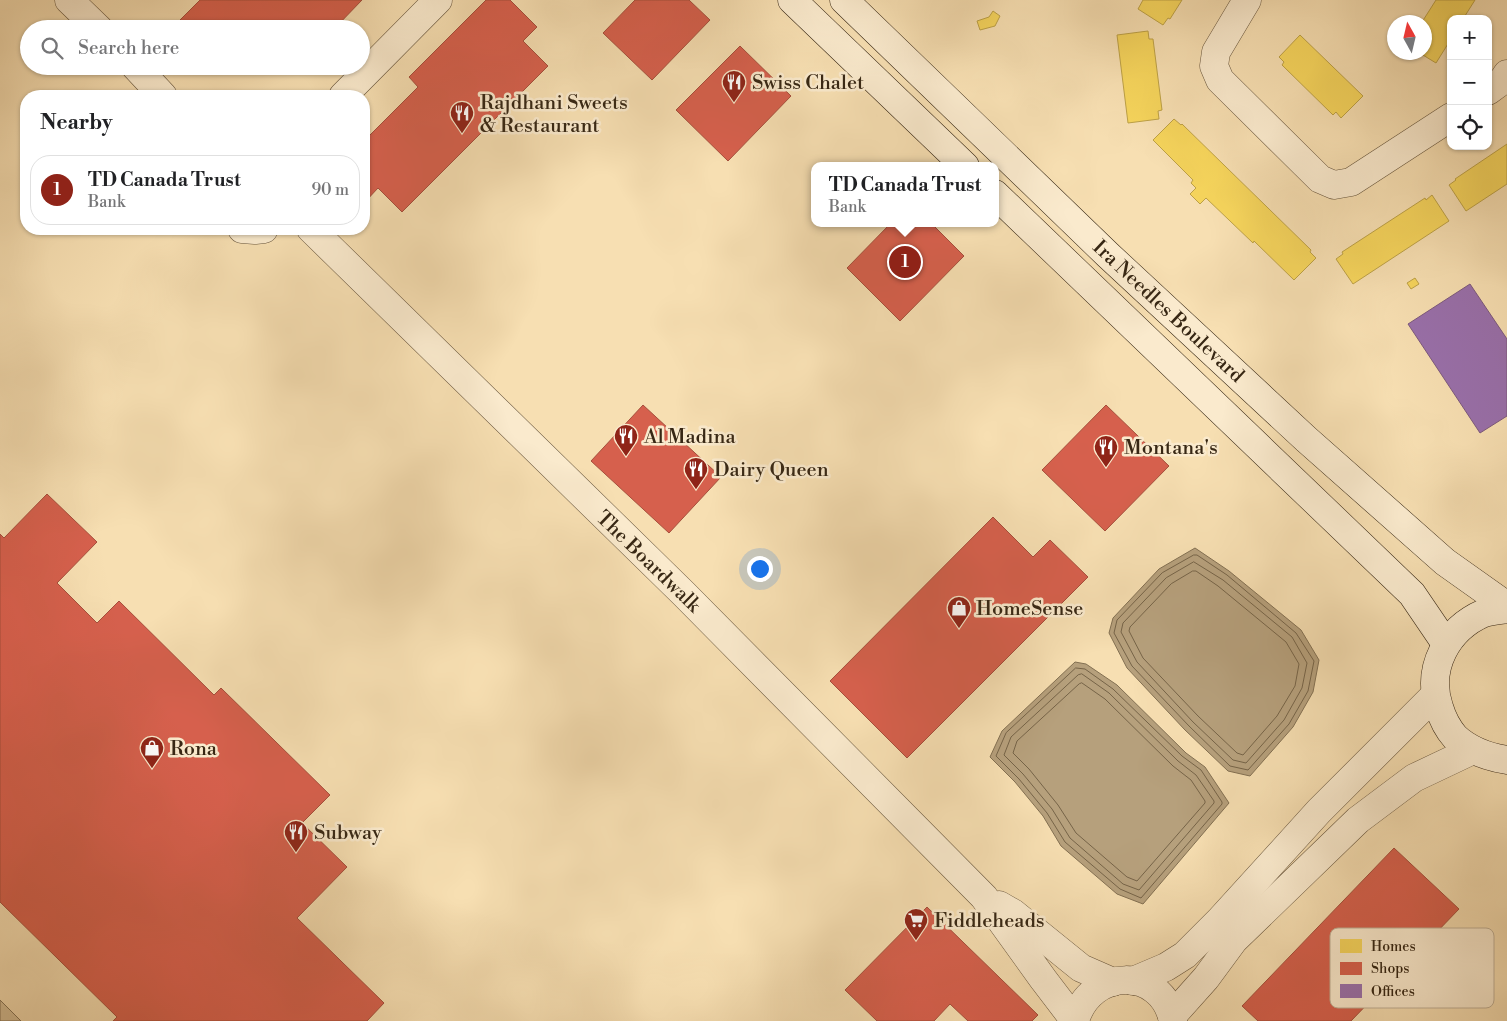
<!DOCTYPE html>
<meta charset="utf-8">
<style>
body{margin:0;font-family:"Libre Bodoni",serif;background:#f6f6f6;color:#202124}
.controls{position:absolute;right:15px;top:15px;display:grid;overflow:hidden;border-radius:10px;box-shadow:0 1px 4px #0004}
.controls button{width:45px;height:45px;display:grid;place-items:center;padding:0;border:0;border-bottom:1px solid #e0e0e0;background:#fff;color:#202124;font:25px sans-serif}
.compass{position:absolute;left:1387px;top:15px;width:45px;height:45px;border-radius:50%;background:#fff;box-shadow:0 1px 4px #0004;rotate:352deg}
.you{position:absolute;left:759px;top:568px;width:18px;height:18px;margin:-12px;border:4px solid #fff;border-radius:50%;background:#1a73e8;box-shadow:0 0 0 8px #1a73e833}
.badge{display:grid;place-items:center;width:32px;height:32px;border-radius:50%;background:#8f2418;color:#fff;font-size:16px;font-weight:700}
.pin{position:absolute;translate:-50% -50%;border:2px solid #fff;box-shadow:0 1px 5px #0006}
.popup{position:absolute;left:811px;top:162px;width:188px;height:65px;box-sizing:border-box;display:grid;place-content:center;border-radius:10px;background:#fff;filter:drop-shadow(0 1px 4px #0005);font-size:16px;white-space:nowrap;color:#757577}
.popup b{font-size:19px;color:#202124}
.popup::after{content:'';position:absolute;left:50%;top:100%;margin-left:-10px;border:10px solid transparent;border-top-color:#fff}
.list{margin:0;padding:0;list-style:none}
h2{display:flex;justify-content:space-between;align-items:center;height:65px;margin:0;padding:0 20px;font-size:21px}
h2 small{font-size:16px;font-weight:400;color:#757577}
.list li{display:grid;grid-template-columns:32px 1fr auto;gap:15px;align-items:center;box-sizing:border-box;height:70px;margin:0 10px 10px;padding:0 10px;border:1px solid #e0e0e0;border-radius:20px}
.list b{display:block;font-size:19px;white-space:nowrap}
.list p{margin:0;font-size:16px;white-space:nowrap;color:#757577}
.list em{font-size:16px;font-style:normal;color:#757577}
.icon{flex:none;width:28px;height:28px;fill:none;stroke:currentColor;stroke-width:2;stroke-linecap:round;stroke-linejoin:round}
.map{position:relative;flex:none;width:1507px;height:1021px;overflow:hidden}
.search{position:absolute;background:#fff;box-shadow:0 1px 4px #0004;left:20px;top:20px;width:350px;height:55px;display:flex;align-items:center;gap:12px;box-sizing:border-box;padding:0 18px;border-radius:28px;color:#757577;font-size:19px}
.panel{position:absolute;background:#fff;box-shadow:0 1px 4px #0004;left:20px;top:90px;width:350px;height:145px;border-radius:20px}
.map>svg:first-child{display:block}
.green{fill:#d6c097;stroke:#867456}
.water{fill:#b6a07c;stroke:#837052}
.homes{fill:#f6d55c;stroke:#bda146}
.shops{fill:#d6604d;stroke:#a64f3c}
.offices{fill:#9970ab;stroke:#7c5a7e}
.lines{fill:none;stroke-linecap:round;stroke-linejoin:round}
.shore{stroke:#766448;stroke-width:1}
.street-casing{stroke:#67553c;stroke-width:29}
.secondary-casing{stroke:#372714;stroke-width:29}
.street{stroke:#faeacd;stroke-width:28}
.secondary{stroke:#faeacd;stroke-width:28}
.labels{text-anchor:middle;stroke-width:5;stroke-linejoin:round;paint-order:stroke}
.poi-label{font-size:20px;fill:#372714;stroke:#faeacd;text-anchor:start}
.street-label{font-size:20px;fill:#372714;stroke:#faeacd}
.key{fill:#faeacd;stroke:#c0b096;stroke-width:1}
.key-label{font-size:14px;fill:#372714}
</style>
<div class="map">
<svg width="1507" height="1021" viewBox="0 0 1507 1021">
<rect width="100%" height="100%" fill="#f7dfb2"/>
<filter id="stains"><feTurbulence type="fractalNoise" baseFrequency=".004" numOctaves="4"/><feColorMatrix values="0 0 0 0 .2 0 0 0 0 .09 0 0 0 0 .02 0 0 0 .5 -.17"/></filter>
<radialGradient id="worn" r=".72"><stop offset=".6" stop-color="#630" stop-opacity="0"/><stop offset="1" stop-color="#630" stop-opacity=".3"/></radialGradient>
<polygon class="green" points="0,1000 21,1021 0,1021"/>
<g class="water">
<polygon points="1195,548 1229,571 1301,630 1319,660 1313,692 1293,727 1250,776 1228,771 1185,730 1127,668 1109,633 1113,618 1159,569"/>
<polygon points="1075,662 1086,664 1117,685 1186,753 1205,767 1229,803 1143,904 1117,894 1061,846 1043,816 1015,782 990,757 1002,731"/>
</g>
<g class="homes">
<polygon points="1143,0 1182,0 1170,19 1168,18 1163,25 1138,9"/>
<polygon points="1436,0 1475,0 1463,19 1451,19 1451,39 1436,63 1418,52 1424,52 1424,22 1422,22"/>
<polygon points="993,11 1000,16 995,26 980,30 977,21 989,17"/>
<polygon points="1148,31 1149,39 1153,39 1162,110 1158,111 1159,119 1128,123 1117,35"/>
<polygon points="1300,35 1363,96 1341,118 1336,112 1333,115 1282,65 1284,62 1279,57"/>
<polygon points="1174,119 1181,125 1182,124 1311,250 1310,252 1316,258 1294,280 1254,241 1253,243 1206,198 1200,204 1190,194 1196,188 1191,183 1193,180 1153,140"/>
<polygon points="1507,144 1507,184 1466,211 1449,185 1456,180 1455,179"/>
<polygon points="1432,195 1449,221 1353,284 1336,259 1343,254 1342,252 1425,198 1426,200"/>
<polygon points="1415,278 1419,284 1411,289 1407,283"/>
</g>
<g class="shops">
<polygon points="200,0 362,0 334,29 182,29 177,23"/>
<polygon points="486,0 510,0 537,27 523,41 548,66 402,212 378,188 364,203 364,154 366,152 364,149 364,141 418,87 409,77"/>
<polygon points="635,0 689,0 710,20 652,80 603,33"/>
<polygon points="740,46 791,96 728,161 676,110"/>
<polygon points="220,66 233,66 227,73"/>
<polygon points="891,223 931,223 964,256 900,321 847,268"/>
<polygon points="643,405 721,477 669,533 591,461"/>
<polygon points="1106,405 1169,466 1105,531 1042,470"/>
<polygon points="47,494 97,542 57,583 97,623 119,601 214,695 221,688 330,795 302,823 347,867 297,918 384,1003 367,1021 113,1021 117,1017 0,902 0,534 4,538"/>
<polygon points="993,517 1033,557 1050,540 1088,577 907,758 830,681"/>
<polygon points="1394,848 1459,909 1351,1021 1258,1021 1242,1006"/>
<polygon points="927,907 1038,1015 1032,1021 968,1021 950,1004 934,1021 877,1021 845,990"/>
</g>
<polygon class="offices" points="1470,284 1507,339 1507,416 1480,433 1408,324"/>
<g class="lines">
<g class="shore">
<polygon points="1194,555 1197,555 1227,575 1296,633 1314,661 1308,691 1289,724 1248,770 1230,766 1189,726 1132,666 1114,633 1117,620 1162,573"/>
<polygon points="1194,562 1223,580 1292,637 1307,663 1302,688 1284,720 1246,763 1233,760 1193,722 1137,662 1121,632 1123,623 1166,578"/>
<polygon points="1193,571 1196,571 1218,586 1286,642 1299,664 1295,686 1277,716 1243,755 1237,753 1198,716 1143,658 1129,631 1130,627 1171,584"/>
<polygon points="1076,668 1085,669 1113,689 1182,756 1201,770 1222,802 1222,804 1141,898 1120,889 1065,842 1047,813 1019,779 996,756 1006,733"/>
<polygon points="1082,674 1109,693 1178,761 1196,775 1214,801 1214,803 1139,890 1123,884 1070,838 1052,809 1023,774 1004,755 1011,737 1078,675"/>
<polygon points="1082,683 1105,699 1173,766 1191,780 1205,801 1205,803 1137,881 1127,877 1076,833 1058,805 1029,769 1013,753 1017,741 1079,684"/>
</g>
<g class="street-casing">
<g id="street">
<polyline points="69,0 99,29"/>
<polyline points="1247,0 1216,52 1214,66 1220,80 1320,179 1334,185 1351,182 1451,117"/>
<polyline points="135,66 163,96"/>
<polyline points="1488,91 1503,80 1507,74"/>
<polyline points="343,96 438,0"/>
<polyline points="242,229 255,230 264,229"/>
<polyline points="311,229 684,594 984,897 1043,979 1075,1021"/>
<polyline points="999,905 1013,913 1081,968 1113,982"/>
<polyline points="1133,981 1166,967 1185,955 1220,920 1319,811 1435,695"/>
<polyline points="1172,1016 1206,978 1234,940 1358,820 1414,778 1473,750"/>
<path d="M1075 1021C1090 967 1162 966 1173 1021"/>
</g>
</g>
<g class="secondary-casing">
<g id="secondary">
<polyline points="792,0 965,166"/>
<polyline points="844,0 1108,255 1306,439 1445,562 1507,606"/>
<polyline points="995,194 1412,594 1446,644"/>
<path d="M1507 609C1500 610 1491 611 1484 613 1447 629 1426 668 1439 707 1442 717 1448 729 1455 737 1470 751 1488 757 1507 760"/>
</g>
</g>
<use href="#street" class="street"/>
<use href="#secondary" class="secondary"/>
</g>
<defs>
<g id="restaurant-pin" transform="scale(1.25)"><path d="M0 17L-7.5 6A9.5 9.5 0 1 1 7.5 6Z" fill="#8f2418" stroke="#faeacd"/><path d="M-5-6h1v4h1v-4h1v4h1v-4h1v5L-1.5 .5V6h-2V.5L-5-1ZM5-6V6H3V1.5H1.5Q1.5-4 5-6Z" fill="#fff"/></g>
<g id="shop-pin" transform="scale(1.25)"><path d="M0 17L-7.5 6A9.5 9.5 0 1 1 7.5 6Z" fill="#8f2418" stroke="#faeacd"/><path d="M-5-2.5h2.3a2.7 3.5 0 0 1 5.4 0H5L5.5 6h-11ZM-1.5-2.5h3a1.5 2.3 0 0 0-3 0Z" fill="#fff"/></g>
<g id="supermarket-pin" transform="scale(1.25)"><path d="M0 17L-7.5 6A9.5 9.5 0 1 1 7.5 6Z" fill="#8f2418" stroke="#faeacd"/><path d="M-6-5.5h2.5l.6 2H6L4.5 2H-2.5L-4.4-4H-6ZM-1.5 3.2a1.3 1.3 0 1 0 .1 0ZM3 3.2a1.3 1.3 0 1 0 .1 0Z" fill="#fff"/></g>
</defs>
<g fill-rule="evenodd">
<use href="#restaurant-pin" x="734" y="82"/>
<use href="#restaurant-pin" x="462" y="113"/>
<use href="#restaurant-pin" x="626" y="436"/>
<use href="#restaurant-pin" x="1106" y="447"/>
<use href="#restaurant-pin" x="696" y="469"/>
<use href="#shop-pin" x="959" y="608"/>
<use href="#shop-pin" x="152" y="748"/>
<use href="#restaurant-pin" x="296" y="832"/>
<use href="#supermarket-pin" x="916" y="920"/>
</g>
<g class="labels">
<g class="poi-label">
<text x="752" y="89">Swiss Chalet</text>
<text x="480" y="109">Rajdhani Sweets<tspan x="480" dy="23">&amp; Restaurant</tspan></text>
<text x="644" y="443">Al Madina</text>
<text x="1124" y="454">Montana's</text>
<text x="714" y="476">Dairy Queen</text>
<text x="976" y="615">HomeSense</text>
<text x="170" y="755">Rona</text>
<text x="314" y="839">Subway</text>
<text x="934" y="927">Fiddleheads</text>
</g>
<g class="street-label">
<text transform="translate(1169 311) rotate(43)" y="7">Ira Needles Boulevard</text>
<text transform="translate(649 561) rotate(44)" y="7">The Boardwalk</text>
</g>
</g>
<rect x="1330" y="928" width="164" height="80" rx="8" class="key"/>
<rect x="1340" y="939" width="22" height="14" fill="#f6d55c"/>
<rect x="1340" y="962" width="22" height="13" fill="#d6604d"/>
<rect x="1340" y="984" width="22" height="14" fill="#9970ab"/>
<g class="key-label">
<text x="1371" y="951">Homes</text>
<text x="1371" y="973">Shops</text>
<text x="1371" y="996">Offices</text>
</g>
<rect width="100%" height="100%" filter="url(#stains)"/>
<rect width="100%" height="100%" fill="url(#worn)"/>
</svg>
<div class="controls">
<button>+</button>
<button>−</button>
<button><svg class="icon" aria-label="locate" viewBox="0 0 24 24"><circle cx="12" cy="12" r="6"/><path d="M12 2v4M12 18v4M2 12h4M18 12h4"/></svg></button>
</div>
<svg class="compass" viewBox="-18 -18 36 36"><path d="M0-13l5 13h-10z" fill="#e53935"/><path d="M0 13l5-13h-10z" fill="#757577"/></svg>
<div class="you"></div>
<div class="pin badge" style="left:905px;top:262px">1</div>
<div class="popup"><b>TD Canada Trust</b>Bank</div>
<div class="search"><svg class="icon" aria-label="search" viewBox="0 0 24 24"><circle cx="10" cy="10" r="6"/><path d="M15 15l6 6"/></svg>Search here</div>
<section class="panel">
<h2>Nearby<small></small></h2>
<ul class="list">
<li><span class="badge">1</span><div><b>TD Canada Trust</b><p>Bank</p></div><em>90 m</em></li>
</ul>
</section>
</div>
